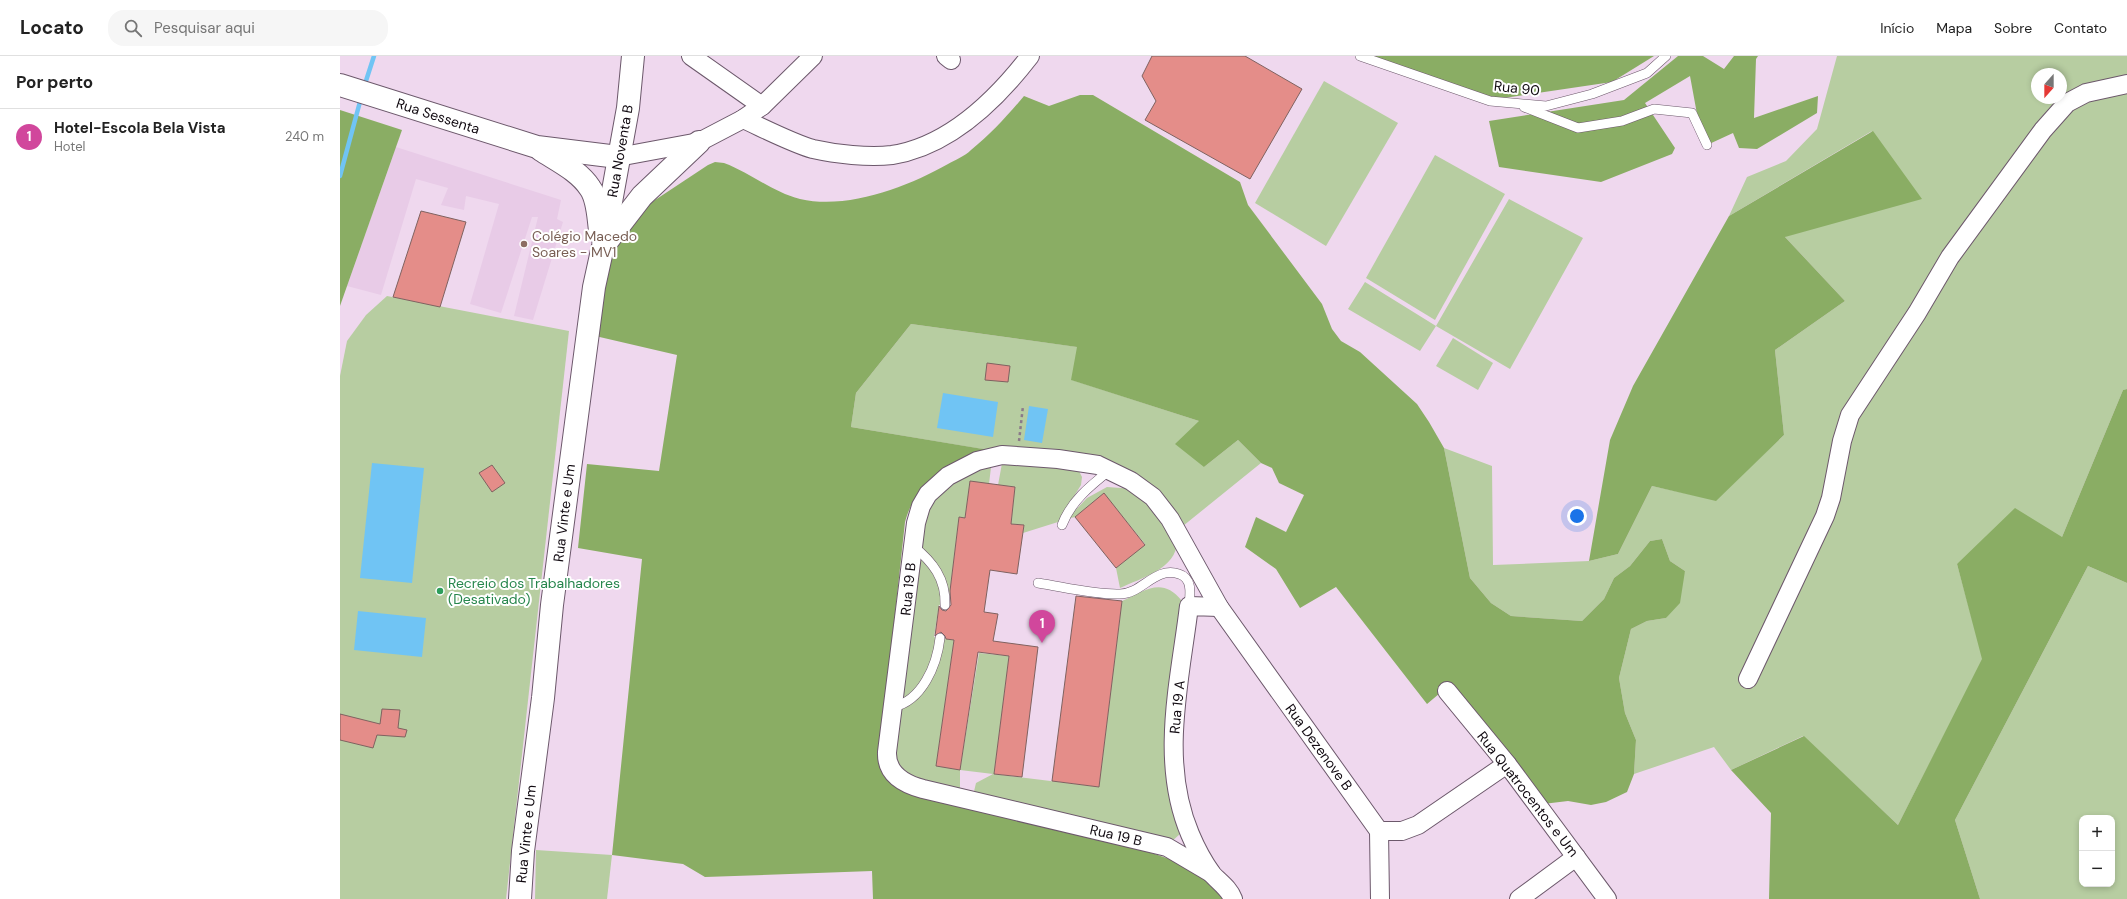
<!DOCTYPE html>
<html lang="pt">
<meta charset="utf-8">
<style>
body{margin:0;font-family:"DM Sans",sans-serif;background:#f6f6f6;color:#222}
.controls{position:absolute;right:12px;bottom:12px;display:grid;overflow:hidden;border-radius:8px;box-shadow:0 2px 6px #0003}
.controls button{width:36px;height:36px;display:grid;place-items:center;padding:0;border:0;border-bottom:1px solid #e0e0e0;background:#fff;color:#222;font:20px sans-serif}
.compass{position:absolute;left:1691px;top:12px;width:36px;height:36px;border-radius:50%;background:#fff;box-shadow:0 2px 6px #0003;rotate:201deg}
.you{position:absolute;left:1237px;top:460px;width:14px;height:14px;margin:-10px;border:3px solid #fff;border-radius:50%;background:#1a73e8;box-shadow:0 0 0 6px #1a73e833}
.badge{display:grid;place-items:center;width:26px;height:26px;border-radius:50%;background:#111827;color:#fff;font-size:13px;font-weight:700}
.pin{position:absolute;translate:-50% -33px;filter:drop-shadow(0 1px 2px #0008)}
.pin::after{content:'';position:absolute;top:21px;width:14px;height:12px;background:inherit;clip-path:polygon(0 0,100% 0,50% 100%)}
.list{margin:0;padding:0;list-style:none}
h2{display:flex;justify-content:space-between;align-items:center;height:52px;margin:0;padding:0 16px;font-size:17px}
h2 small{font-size:13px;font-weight:400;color:#767676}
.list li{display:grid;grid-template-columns:26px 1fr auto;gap:12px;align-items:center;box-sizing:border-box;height:56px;padding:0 16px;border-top:1px solid #e0e0e0}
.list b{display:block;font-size:15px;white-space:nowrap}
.list p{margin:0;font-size:13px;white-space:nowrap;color:#767676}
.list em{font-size:13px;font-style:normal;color:#767676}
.icon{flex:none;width:22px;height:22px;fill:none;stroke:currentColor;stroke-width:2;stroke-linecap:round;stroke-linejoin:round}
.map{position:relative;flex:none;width:1787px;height:843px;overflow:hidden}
header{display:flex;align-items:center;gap:24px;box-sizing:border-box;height:56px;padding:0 20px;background:#fff;border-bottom:1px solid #e0e0e0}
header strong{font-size:19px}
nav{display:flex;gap:22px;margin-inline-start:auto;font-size:14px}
.search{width:280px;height:36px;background:#f6f6f6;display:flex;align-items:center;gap:10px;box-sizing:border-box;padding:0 14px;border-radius:16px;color:#767676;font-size:15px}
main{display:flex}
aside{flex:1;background:#fff}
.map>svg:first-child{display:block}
.built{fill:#e8cbe7}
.green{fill:#b7cda1;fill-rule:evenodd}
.forest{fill:#8aad64}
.water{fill:#70c4f4}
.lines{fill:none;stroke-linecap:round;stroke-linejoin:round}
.stream{stroke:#70c4f4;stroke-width:4.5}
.building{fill:#e48d89;stroke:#7f6260}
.service-casing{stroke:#6c586b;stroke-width:10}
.minor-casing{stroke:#6c586b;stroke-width:20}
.tertiary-casing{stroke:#6c586b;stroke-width:24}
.path{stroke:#8a7a89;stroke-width:2.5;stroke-dasharray:3 3;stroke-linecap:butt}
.service{stroke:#fff;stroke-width:9}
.minor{stroke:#fff;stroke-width:18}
.tertiary{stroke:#fff;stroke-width:22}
.education-dot{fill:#8d6e63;stroke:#fff;stroke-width:1.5}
.leisure-dot{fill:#2e9e5b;stroke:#fff;stroke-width:1.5}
.labels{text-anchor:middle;stroke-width:4;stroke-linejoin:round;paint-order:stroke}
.street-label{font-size:14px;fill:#100910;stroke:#fff}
.education-label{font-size:14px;fill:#785e54;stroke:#fff;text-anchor:start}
.leisure-label{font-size:14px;fill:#27864d;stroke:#fff;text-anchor:start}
</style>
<header>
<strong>Locato</strong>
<div class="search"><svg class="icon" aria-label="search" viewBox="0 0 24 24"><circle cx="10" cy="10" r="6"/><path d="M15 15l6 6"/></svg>Pesquisar aqui</div>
<nav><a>Início</a><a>Mapa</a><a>Sobre</a><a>Contato</a></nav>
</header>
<main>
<aside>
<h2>Por perto<small></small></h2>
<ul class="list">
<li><span class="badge" style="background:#d1479c">1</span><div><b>Hotel-Escola Bela Vista</b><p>Hotel</p></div><em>240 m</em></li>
</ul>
</aside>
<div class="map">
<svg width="1787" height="843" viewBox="0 0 1787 843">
<rect width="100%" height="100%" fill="#efd8ee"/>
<polygon class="built" points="56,91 221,144 217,163 223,166 193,264 174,260 198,161 192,161 161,257 130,248 159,148 126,140 124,154 101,149 108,132 76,123 41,239 7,230"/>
<g class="green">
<path d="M1497 0H1787V333L1783 334 1722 481 1617 508 1643 603 1558 769 1463 680 1391 714 1374 691 1294 718 1296 684 1285 657 1279 622 1291 573 1307 565 1326 562 1345 515 1330 505 1322 483 1310 485 1290 510 1274 522 1264 543 1242 565 1171 560 1151 547 1130 522 1104 392 1152 410 1153 509 1249 505 1278 498 1312 430 1376 444 1444 379 1435 294 1505 245 1445 181 1532 75 1389 160 1407 121 1446 105 1477 73ZM1697 18H1721V42H1697Z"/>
<polygon points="984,25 1058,67 986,190 915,147"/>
<polygon points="1095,99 1165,138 1095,264 1026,222"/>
<polygon points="1169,143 1243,182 1170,313 1096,270 1080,295 1008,253 1025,226 1096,270"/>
<polygon points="47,240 229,275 166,843 0,843 0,320 7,285 26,259"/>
<polygon points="571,268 738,291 732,324 859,365 864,411 898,384 921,407 838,474 797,426 660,396 511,371 516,337"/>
<polygon points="1113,282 1153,307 1138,334 1096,310"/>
<polygon points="663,402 739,415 742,421 741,429 718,466 683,477 684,469 671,468 675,431 658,429"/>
<path d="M652 403 649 428 630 426 625 462 619 461 608 550 599 549 594 581 614 584 596 710 620 714 639 597 669 600 654 718 759 731 782 545C805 535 822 520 842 545L837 626 842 771 840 778 831 786 632 744 636 727 653 718 620 714V741L561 721 550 691 587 443Z"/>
<path d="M767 431 795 433 837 485C837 513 801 522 780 532L776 512 805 488 764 438 735 461 727 463 747 442Z"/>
<path d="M1748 510 1787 527V843H1640L1615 764ZM1742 762H1772V828H1742Z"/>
<polygon points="196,794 272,799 267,843 195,843"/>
</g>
<g class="forest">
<polygon points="1027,0 1314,0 1272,26 1144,45"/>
<polygon points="1338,0 1363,0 1384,13 1394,0 1418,0 1416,3 1414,62 1478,40 1477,57 1417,93 1399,92 1393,77 1367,89 1357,58 1350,20 1305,47 1335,92 1332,98 1261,126 1159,111 1149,65 1284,44"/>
<path d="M740 39H753L900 126 908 149 982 248 992 273 1001 285 1020 296 1077 348 1089 366 1104 392 1130 522 1151 547 1171 560 1242 565 1264 543 1274 522 1290 510 1310 485 1322 483 1330 505 1345 515 1340 547 1326 562 1307 565 1291 573 1279 622 1285 657 1296 684 1294 718 1287 736 1266 746 1251 749 1228 745 1203 748 1112 627 1087 648 996 531 960 552 936 513 905 491 916 461 946 476 964 439 939 427 932 412 921 407 898 384 864 411 835 388 859 365 731 324 737 291 571 268 516 337 511 371 661 396 586 430C575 441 569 451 565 466L541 687 570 737C621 750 671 764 723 776 762 785 832 797 864 820 872 826 878 835 883 843H533L532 815 365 821 343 808 272 799 302 503 238 492 247 408 319 415 337 299 251 279 263 208 303 152 368 109 375 106 384 107C411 117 432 136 460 143 508 154 567 131 608 108 615 104 625 100 631 94 651 78 668 59 684 40L709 50Z"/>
<polygon points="0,54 62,74 0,250"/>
<polygon points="1533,75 1582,143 1445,181 1505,245 1435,294 1444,379 1376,445 1312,430 1278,498 1249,505 1270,384 1293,330 1389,160"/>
<polygon points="1787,333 1787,527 1748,510 1615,764 1640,843 1429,843 1431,757 1391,714 1464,680 1558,769 1642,603 1617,508 1675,452 1722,481 1783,334"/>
</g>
<g class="water">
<polygon points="603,337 658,346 653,381 597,372"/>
<polygon points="689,350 708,353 702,387 684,384"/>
<polygon points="32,407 84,412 72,527 20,522"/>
<polygon points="18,555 86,562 82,601 14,594"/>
</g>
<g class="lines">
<g class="stream">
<polyline points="24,31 34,0"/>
<polyline points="0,120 21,42"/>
</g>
</g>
<g class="building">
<polygon points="812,0 905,0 962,33 910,123 805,64 816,45 802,20"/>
<polygon points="81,155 126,166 100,251 53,241"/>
<polygon points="647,307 670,310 668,326 645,324"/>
<polygon points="152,409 165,427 152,436 139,417"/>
<polygon points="630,425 675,431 671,468 684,469 677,518 650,514 644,556 658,558 653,585 698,591 682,721 654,718 669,600 638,596 620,714 596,710 614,584 606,583 605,580 601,576 595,580 599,550 602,554 606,555 611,549 610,535 619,461 625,462"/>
<polygon points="764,437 805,489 776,512 735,461"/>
<polygon points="736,540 782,545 759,731 712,725"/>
<polygon points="42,653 60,654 58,672 67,674 65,681 37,679 33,692 0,684 0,658 40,668"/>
</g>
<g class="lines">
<g class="service-casing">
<g id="service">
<polyline points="1020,0 1150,45 1206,50 1252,38 1307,17 1326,0"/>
<polyline points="1184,51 1238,72 1282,65 1314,53 1352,57 1367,89"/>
<path d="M722 469C731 445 750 430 770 414"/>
<path d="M573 490C593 506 606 523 605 549"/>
<path d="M698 527C724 531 755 539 780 538 802 538 815 510 839 518 853 522 850 539 849 550"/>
<path d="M553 651C582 645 597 609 600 582"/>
</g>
</g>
<g class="minor-casing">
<g id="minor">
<polyline points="351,0 422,50"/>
<polyline points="606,0 611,4"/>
<path d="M403 63C423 72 454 88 473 93 495 98 529 102 552 99 610 90 656 44 690 0"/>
<polyline points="278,101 359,86 403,63 422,50 473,0"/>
<path d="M879 551 849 550C840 625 819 705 850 778 855 790 864 807 872 818 879 826 889 832 893 843"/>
<polyline points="1408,623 1485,460 1491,442 1502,385 1510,359 1577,257 1610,201 1703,74 1727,47 1746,37 1787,28"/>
<polyline points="1107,635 1167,708 1267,843"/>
<polyline points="1039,775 1062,775 1078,769 1167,708"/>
<path d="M871 817 827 791 583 733C564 728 546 718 547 696L576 467 581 450 588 438 608 420 637 405 662 399 718 403 758 409 791 425 813 441 830 463 879 551 1039 775 1040 843"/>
<polyline points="1179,843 1236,801"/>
</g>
</g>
<g class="tertiary-casing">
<g id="tertiary">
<polyline points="0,29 197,91 278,101"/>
<path d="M201 94C218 105 239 115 250 132 258 143 258 160 260 174"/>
<polyline points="265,188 302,140 359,86"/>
<polyline points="180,843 183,795 203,642 212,549 254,231 263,190 288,52 293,0"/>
</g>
</g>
<polyline class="path" points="679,385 683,350"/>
<use href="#service" class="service"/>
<use href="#minor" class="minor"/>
<use href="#tertiary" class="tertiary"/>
</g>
<circle class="education-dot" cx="184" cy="188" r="4"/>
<circle class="leisure-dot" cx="100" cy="535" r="4"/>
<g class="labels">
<g class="street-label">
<text transform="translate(1177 32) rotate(6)" y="5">Rua 90</text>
<text transform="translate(98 60) rotate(18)" y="5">Rua Sessenta</text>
<text transform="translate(280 95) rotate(-80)" y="5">Rua Noventa B</text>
<text transform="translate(224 457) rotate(-83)" y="5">Rua Vinte e Um</text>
<text transform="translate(568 533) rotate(-84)" y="5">Rua 19 B</text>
<text transform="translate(837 651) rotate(-84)" y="5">Rua 19 A</text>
<text transform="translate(979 691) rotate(54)" y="5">Rua Dezenove B</text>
<text transform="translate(1188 738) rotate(52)" y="5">Rua Quatrocentos e Um</text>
<text transform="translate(186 778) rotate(-84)" y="5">Rua Vinte e Um</text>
<text transform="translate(776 779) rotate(13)" y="5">Rua 19 B</text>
</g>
<g class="education-label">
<text x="192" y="185">Colégio Macedo<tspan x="192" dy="16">Soares - MV1</tspan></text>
</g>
<g class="leisure-label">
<text x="108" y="532">Recreio dos Trabalhadores<tspan x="108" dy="16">(Desativado)</tspan></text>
</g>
</g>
</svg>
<div class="controls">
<button>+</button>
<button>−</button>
</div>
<svg class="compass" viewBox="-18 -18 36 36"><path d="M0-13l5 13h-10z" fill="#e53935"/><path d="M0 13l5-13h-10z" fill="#767676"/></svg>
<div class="you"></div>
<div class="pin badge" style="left:702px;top:587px;background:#d1479c">1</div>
</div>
</main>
